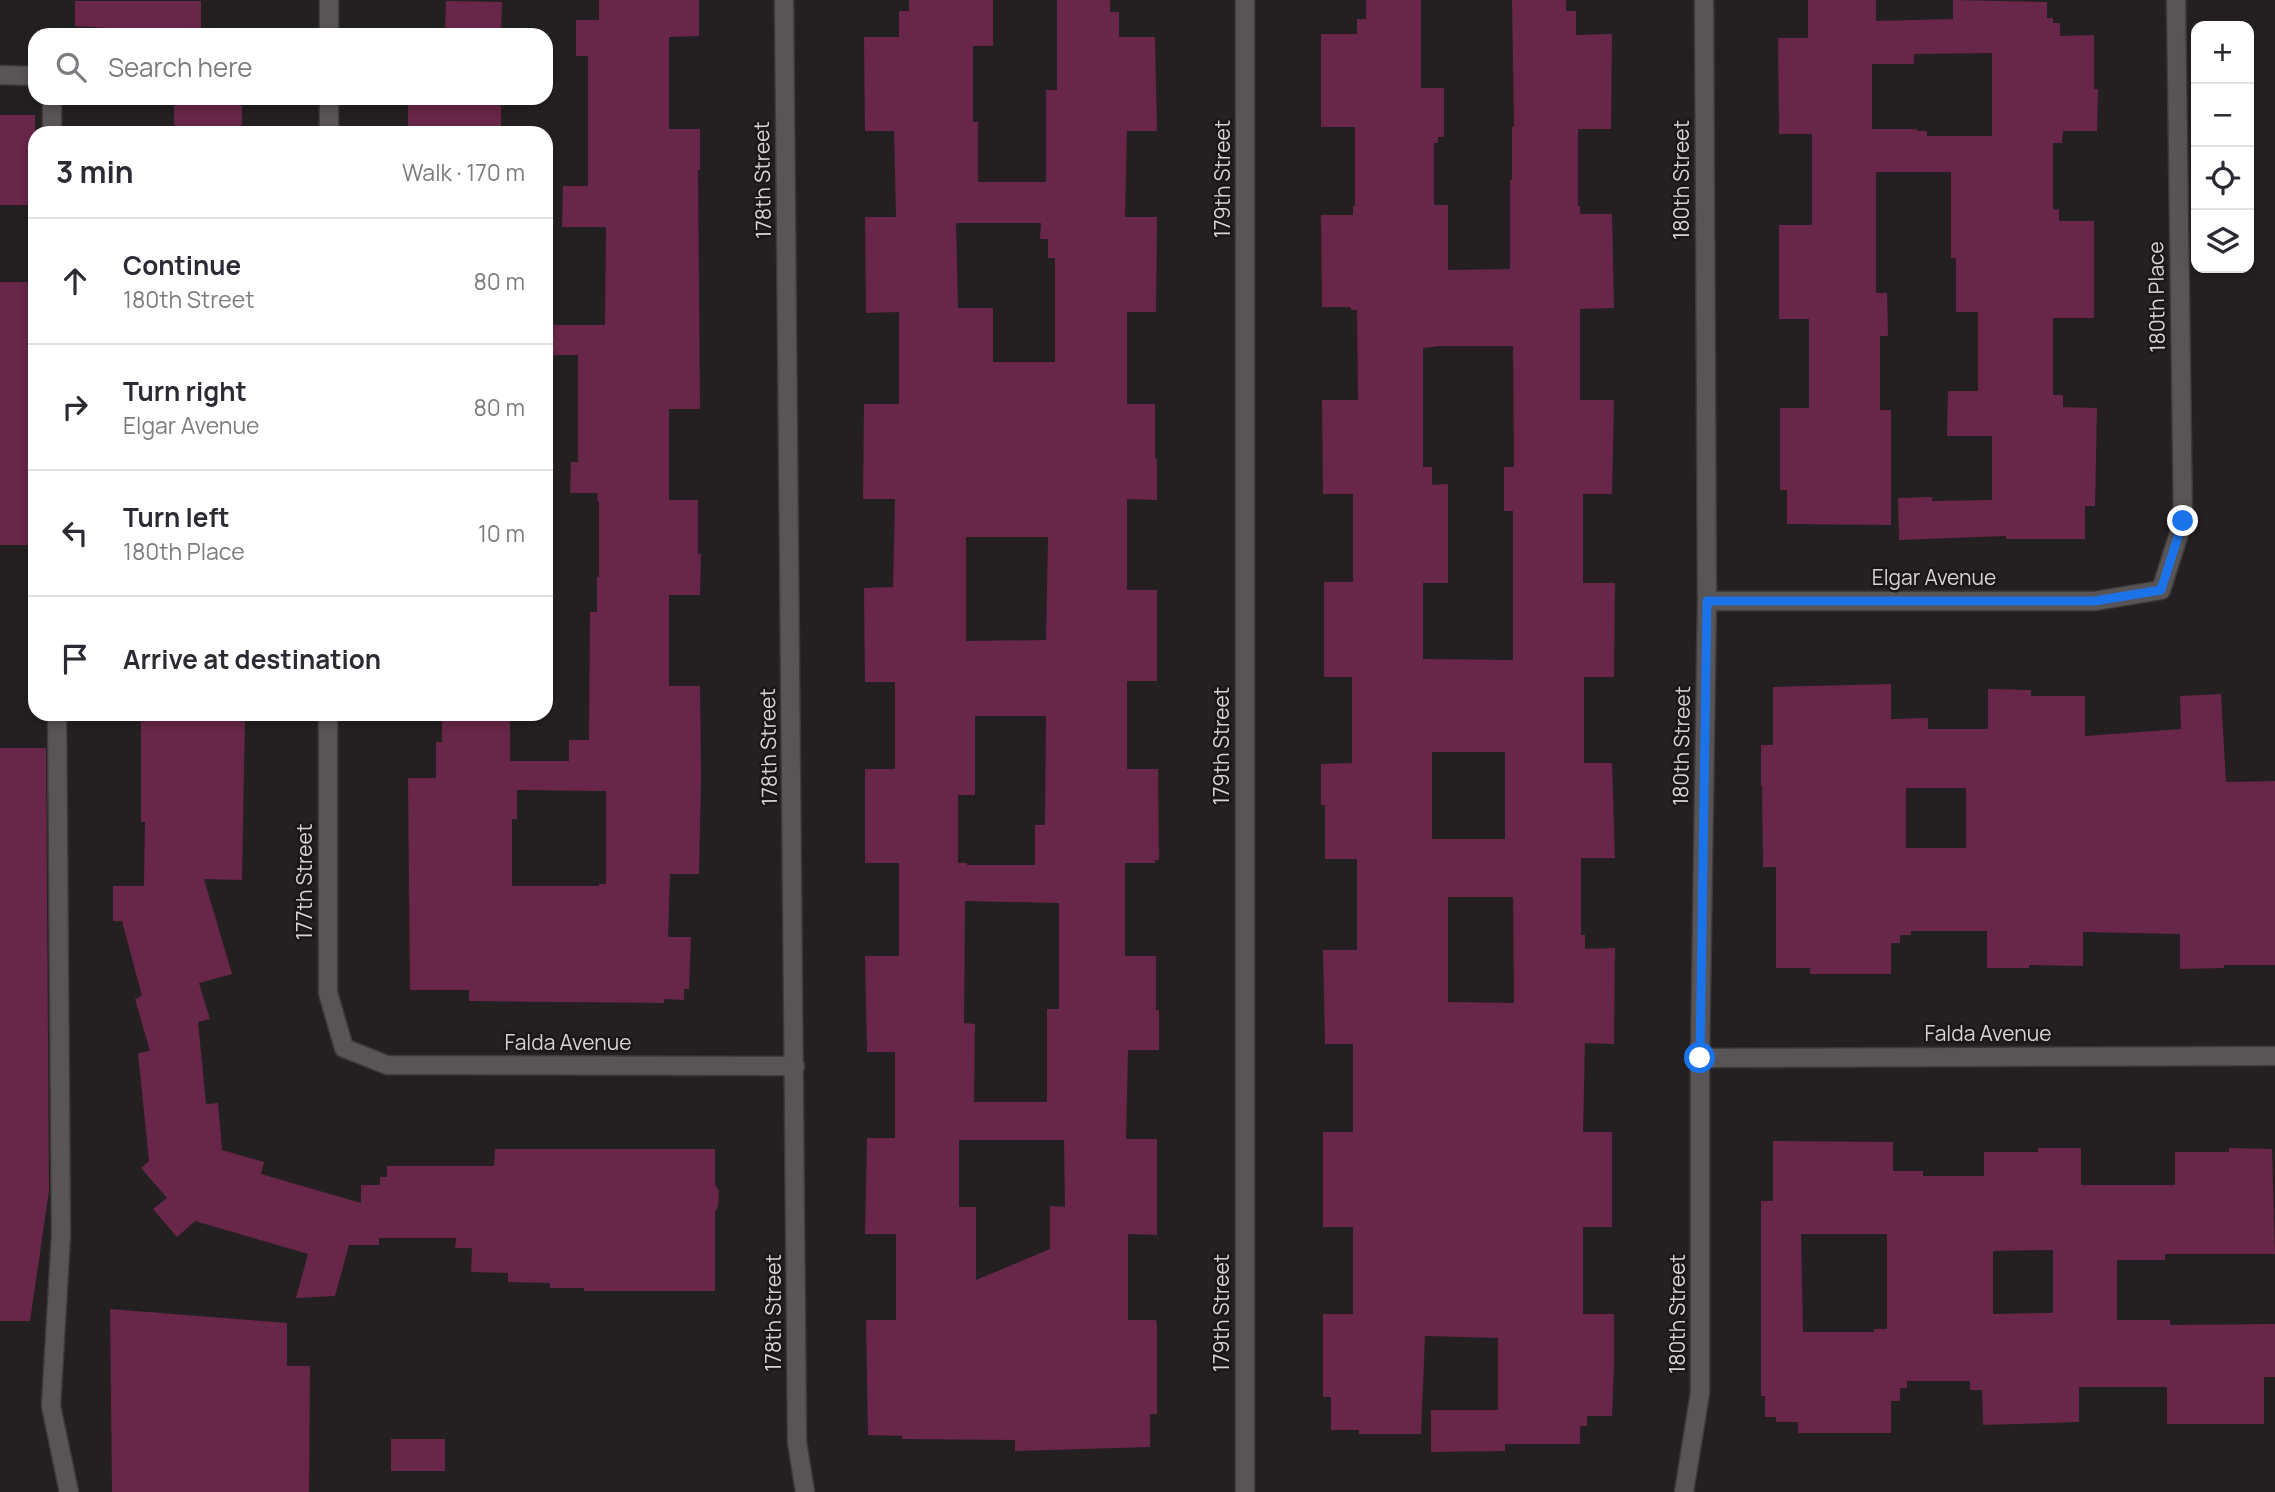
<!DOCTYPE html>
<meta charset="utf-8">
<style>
body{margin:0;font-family:Manrope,sans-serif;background:#f7f7f7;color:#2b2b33}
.controls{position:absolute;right:21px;top:21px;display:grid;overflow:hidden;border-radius:14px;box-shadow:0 4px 10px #0003}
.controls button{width:63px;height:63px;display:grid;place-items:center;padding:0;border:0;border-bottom:2px solid #e1e1e2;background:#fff;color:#2b2b33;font:35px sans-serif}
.stop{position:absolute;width:21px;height:21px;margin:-16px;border:5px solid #1a73e8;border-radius:50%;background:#fff}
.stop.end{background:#1a73e8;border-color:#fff;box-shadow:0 2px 7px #0008}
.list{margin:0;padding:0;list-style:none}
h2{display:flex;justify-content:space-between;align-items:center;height:91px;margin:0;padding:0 28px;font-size:30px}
h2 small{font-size:23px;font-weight:400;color:#7c7c81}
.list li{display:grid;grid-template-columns:46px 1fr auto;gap:21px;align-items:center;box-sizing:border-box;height:126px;padding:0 28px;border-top:2px solid #e1e1e2}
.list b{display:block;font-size:26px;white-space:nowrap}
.list p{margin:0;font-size:23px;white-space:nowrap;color:#7c7c81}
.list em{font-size:23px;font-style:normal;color:#7c7c81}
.icon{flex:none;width:38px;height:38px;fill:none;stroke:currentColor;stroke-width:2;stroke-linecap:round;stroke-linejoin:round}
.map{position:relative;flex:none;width:2275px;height:1492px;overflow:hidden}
.search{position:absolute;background:#fff;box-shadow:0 4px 10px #0003;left:28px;top:28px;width:525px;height:77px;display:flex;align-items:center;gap:18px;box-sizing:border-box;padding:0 24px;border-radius:21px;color:#7c7c81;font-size:26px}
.panel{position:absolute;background:#fff;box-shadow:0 4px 10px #0003;left:28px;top:126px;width:525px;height:595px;border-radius:21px}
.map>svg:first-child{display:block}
.building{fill:#682648;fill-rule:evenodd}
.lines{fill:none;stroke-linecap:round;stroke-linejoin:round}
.minor-casing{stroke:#3d3a3b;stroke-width:21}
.minor{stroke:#595456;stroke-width:18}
.route{stroke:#1a73e8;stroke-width:9}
.labels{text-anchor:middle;stroke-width:5;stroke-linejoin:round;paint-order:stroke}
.street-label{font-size:21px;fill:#d6d3d4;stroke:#1a1718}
</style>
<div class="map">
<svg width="2275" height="1492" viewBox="0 0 2275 1492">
<rect width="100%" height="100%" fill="#242021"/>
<g class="building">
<path d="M599 0H699V36L669 37V129H700V170H698L700 409H669V500H698V554H701L700 595H669V686H700L701 778 699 874H670L668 937H691L689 989H684V1000L664 999V1003L469 1001V990H410L408 778H436V742H442V714H510V761H569V740H589L590 612H597V577H599V501H597L598 493H570L571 462H578V355H546V325H605L606 227H562L563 186H588V56H576V20H599ZM517 790 606 791V884H599V886H512V819H517Z"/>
<path d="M909 0H993V46H973V122H978V182H1046V90H1057V0H1110V12H1119V37H1155L1157 131H1127L1125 217H1157L1156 312H1127V404H1155V459H1157V500L1127 499V590H1157V681H1127V769H1158L1159 860H1155V863H1125V956H1156V1010H1159V1050H1128L1126 1139H1157V1235L1128 1234V1320H1156L1157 1326V1414H1150V1447L1015 1451V1440L902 1439V1436L868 1435 866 1320H896V1234H865L867 1138H895V1052H867L865 956H899V863H865V769H895V682H865L864 588 893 587 895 499H863L864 404H899V312L866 313 865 217H896L894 131H865L864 37H899V11H909ZM956 223H1041L1040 239H1048V258H1055V362H993V308H958ZM966 537H1048L1046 640 966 641ZM975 716H1046L1045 825H1035V865H967V863H958V795H975ZM965 901 1059 903V1009H1047V1102H974L975 1024 964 1023ZM959 1140H1064L1065 1207 1050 1206V1249L976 1280V1207H959Z"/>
<path d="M1366 0H1421V88H1444V137H1438V143H1434V205H1448V270L1510 269V180H1512V127H1514L1512 0H1566V11H1576V35L1612 34 1611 129H1578V206H1580V214H1612L1614 308 1580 309V400H1614L1612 494H1583V583H1615L1614 677H1584V763H1612L1615 858H1581V935H1585V949L1615 948 1614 1044 1585 1043 1583 1132H1612V1227H1583V1314H1614V1368L1612 1416H1587V1426H1580V1444H1505V1451L1431 1452V1410H1498V1338L1425 1336 1421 1434H1359V1430H1331V1397H1323V1314H1353V1227H1323V1132H1353V1044H1325L1323 950H1357V859H1325V805H1321V764L1352 763V677H1324V582H1353V494H1323L1322 400H1358L1357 310H1351V307H1322L1321 215H1353V206H1355V127H1321V34H1357V19H1366ZM1440 346H1513L1514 467H1504V511H1513V660L1423 659V583H1448V484L1432 485V467H1423V348ZM1432 752H1505V839H1432ZM1448 897H1513L1514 1003 1448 1002Z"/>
<path d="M1808 0H1876V21L1953 19V0L2047 2V18H2053V23H2060V36L2094 35V89H2098L2097 131H2063L2062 143H2053V210L2059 209V221H2094V318H2053V395H2063V407L2097 408 2095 506H2085V539H2006V536L1899 540 1898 498 1932 497V501L1992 500V436H1947L1948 391H1978V312H1956V258H1951V172H1876V293H1887L1888 336H1880V410H1891V525L1787 524V490H1780V408H1809V319H1779V225H1812V134H1779L1778 38H1808ZM1992 53V136H1927V131H1917V129H1872V64H1914V54Z"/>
<polygon points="75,1 201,1 201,35 141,35 141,30 75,26"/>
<polygon points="446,1 502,2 501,35 445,35"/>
<polygon points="174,98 242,98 242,132 174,133"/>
<polygon points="408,98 501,98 501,133 448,133 448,131 436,129 408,129"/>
<rect x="0" y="115" width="35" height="90"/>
<rect x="0" y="282" width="35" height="263"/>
<path d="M1891 684V719L1928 718V729H1988V689L2031 690V696H2085V736L2181 729 2180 696 2221 694 2226 782 2275 781V965H2224V968L2180 969V934L2083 932V966L2029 965V968H1987V931H1911V935H1900V943H1891V974H1810V968H1776V867H1763L1762 786H1761V745H1773V687ZM1906 788H1966V848H1906Z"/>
<polygon points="141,714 245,714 242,880 204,879 232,974 199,983 210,1019 198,1022 206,1104 218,1103 222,1150 264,1162 261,1174 361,1203 361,1185 380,1185 380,1177 387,1177 387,1166 494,1166 495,1149 715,1149 715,1185 719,1191 718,1206 715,1212 715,1291 584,1291 584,1288 550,1288 550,1283 508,1282 508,1273 471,1272 472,1248 455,1248 456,1238 379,1238 379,1245 349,1245 335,1296 296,1298 308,1254 195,1221 177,1237 153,1209 167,1198 141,1168 149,1161 138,1053 150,1051 135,999 142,996 122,921 113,921 113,886 144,886 145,822 141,822"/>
<polygon points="0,748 46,748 49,1191 30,1321 0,1321"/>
<path d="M1773 1141 1893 1142V1171H1923V1176H1984V1152H2038V1148H2081V1185H2175V1152H2229V1148L2272 1149 2275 1254H2165V1260H2117V1320H2170V1325L2275 1324V1377H2264V1424H2167V1387H2079V1422L1983 1425 1982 1390H1970V1381H1907V1388H1900V1401H1891V1433H1798V1422H1776V1417H1765V1396H1761V1201H1773ZM1801 1234H1887V1329H1874V1332H1803ZM2053 1250V1313L1993 1314V1251Z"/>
<polygon points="110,1309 287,1323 287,1366 310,1366 309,1492 112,1492"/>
<rect x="391" y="1439" width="54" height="32"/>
</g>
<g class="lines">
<g class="minor-casing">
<g id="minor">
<polyline points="784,0 797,1442 805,1492"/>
<polyline points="329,35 329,0"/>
<polyline points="0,75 35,76"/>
<polyline points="52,98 52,133"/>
<polyline points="329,133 329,98"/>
<polyline points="1707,601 2095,601 2161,590 2183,521 2176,0"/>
<polyline points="57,714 61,1235 51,1406 69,1492"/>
<polyline points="328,714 328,993 344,1048 387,1065 795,1066"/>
<polyline points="1700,1058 2275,1056"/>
<polyline points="1245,1492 1245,0"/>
<polyline points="1684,1492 1700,1393 1700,1058 1707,601 1704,0"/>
</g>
</g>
<use href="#minor" class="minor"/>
</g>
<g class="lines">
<polyline class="route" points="1700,1058 1707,601 2095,601 2161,590 2183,521"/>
</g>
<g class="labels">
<g class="street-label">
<text transform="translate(1223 179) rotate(-90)" y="7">179th Street</text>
<text transform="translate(763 180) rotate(-91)" y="7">178th Street</text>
<text transform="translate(1682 180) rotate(-90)" y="7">180th Street</text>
<text transform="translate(2157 297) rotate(-91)" y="7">180th Place</text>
<text x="1934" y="585">Elgar Avenue</text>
<text transform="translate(1222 746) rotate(-90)" y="7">179th Street</text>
<text transform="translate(1682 746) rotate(-89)" y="7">180th Street</text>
<text transform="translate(769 747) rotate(-91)" y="7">178th Street</text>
<text transform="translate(305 882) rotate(-90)" y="7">177th Street</text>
<text x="1988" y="1041">Falda Avenue</text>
<text x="568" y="1050">Falda Avenue</text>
<text transform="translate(774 1313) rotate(-90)" y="7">178th Street</text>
<text transform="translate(1222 1313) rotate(-90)" y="7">179th Street</text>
<text transform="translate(1678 1314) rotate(-90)" y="7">180th Street</text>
</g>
</g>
</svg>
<div class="controls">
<button>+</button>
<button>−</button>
<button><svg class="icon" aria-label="locate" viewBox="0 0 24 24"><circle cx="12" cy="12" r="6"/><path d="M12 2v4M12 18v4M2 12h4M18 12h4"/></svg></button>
<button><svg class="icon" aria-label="layers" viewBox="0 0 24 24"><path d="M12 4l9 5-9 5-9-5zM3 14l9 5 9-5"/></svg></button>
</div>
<div class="stop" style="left:1700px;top:1058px"></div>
<div class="stop end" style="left:2183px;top:521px"></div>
<div class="search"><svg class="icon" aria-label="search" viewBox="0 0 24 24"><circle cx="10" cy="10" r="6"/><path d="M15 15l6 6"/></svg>Search here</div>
<section class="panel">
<h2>3 min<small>Walk · 170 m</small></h2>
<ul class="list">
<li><svg class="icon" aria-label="ahead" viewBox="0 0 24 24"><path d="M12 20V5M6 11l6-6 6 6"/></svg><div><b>Continue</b><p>180th Street</p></div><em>80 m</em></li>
<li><svg class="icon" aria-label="right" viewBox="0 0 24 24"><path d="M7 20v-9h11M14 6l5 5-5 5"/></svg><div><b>Turn right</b><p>Elgar Avenue</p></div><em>80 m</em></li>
<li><svg class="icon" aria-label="left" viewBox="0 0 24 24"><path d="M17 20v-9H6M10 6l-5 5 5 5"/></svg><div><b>Turn left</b><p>180th Place</p></div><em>10 m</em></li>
<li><svg class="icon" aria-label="arrive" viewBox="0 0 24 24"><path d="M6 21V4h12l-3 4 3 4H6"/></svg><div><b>Arrive at destination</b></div></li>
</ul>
</section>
</div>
